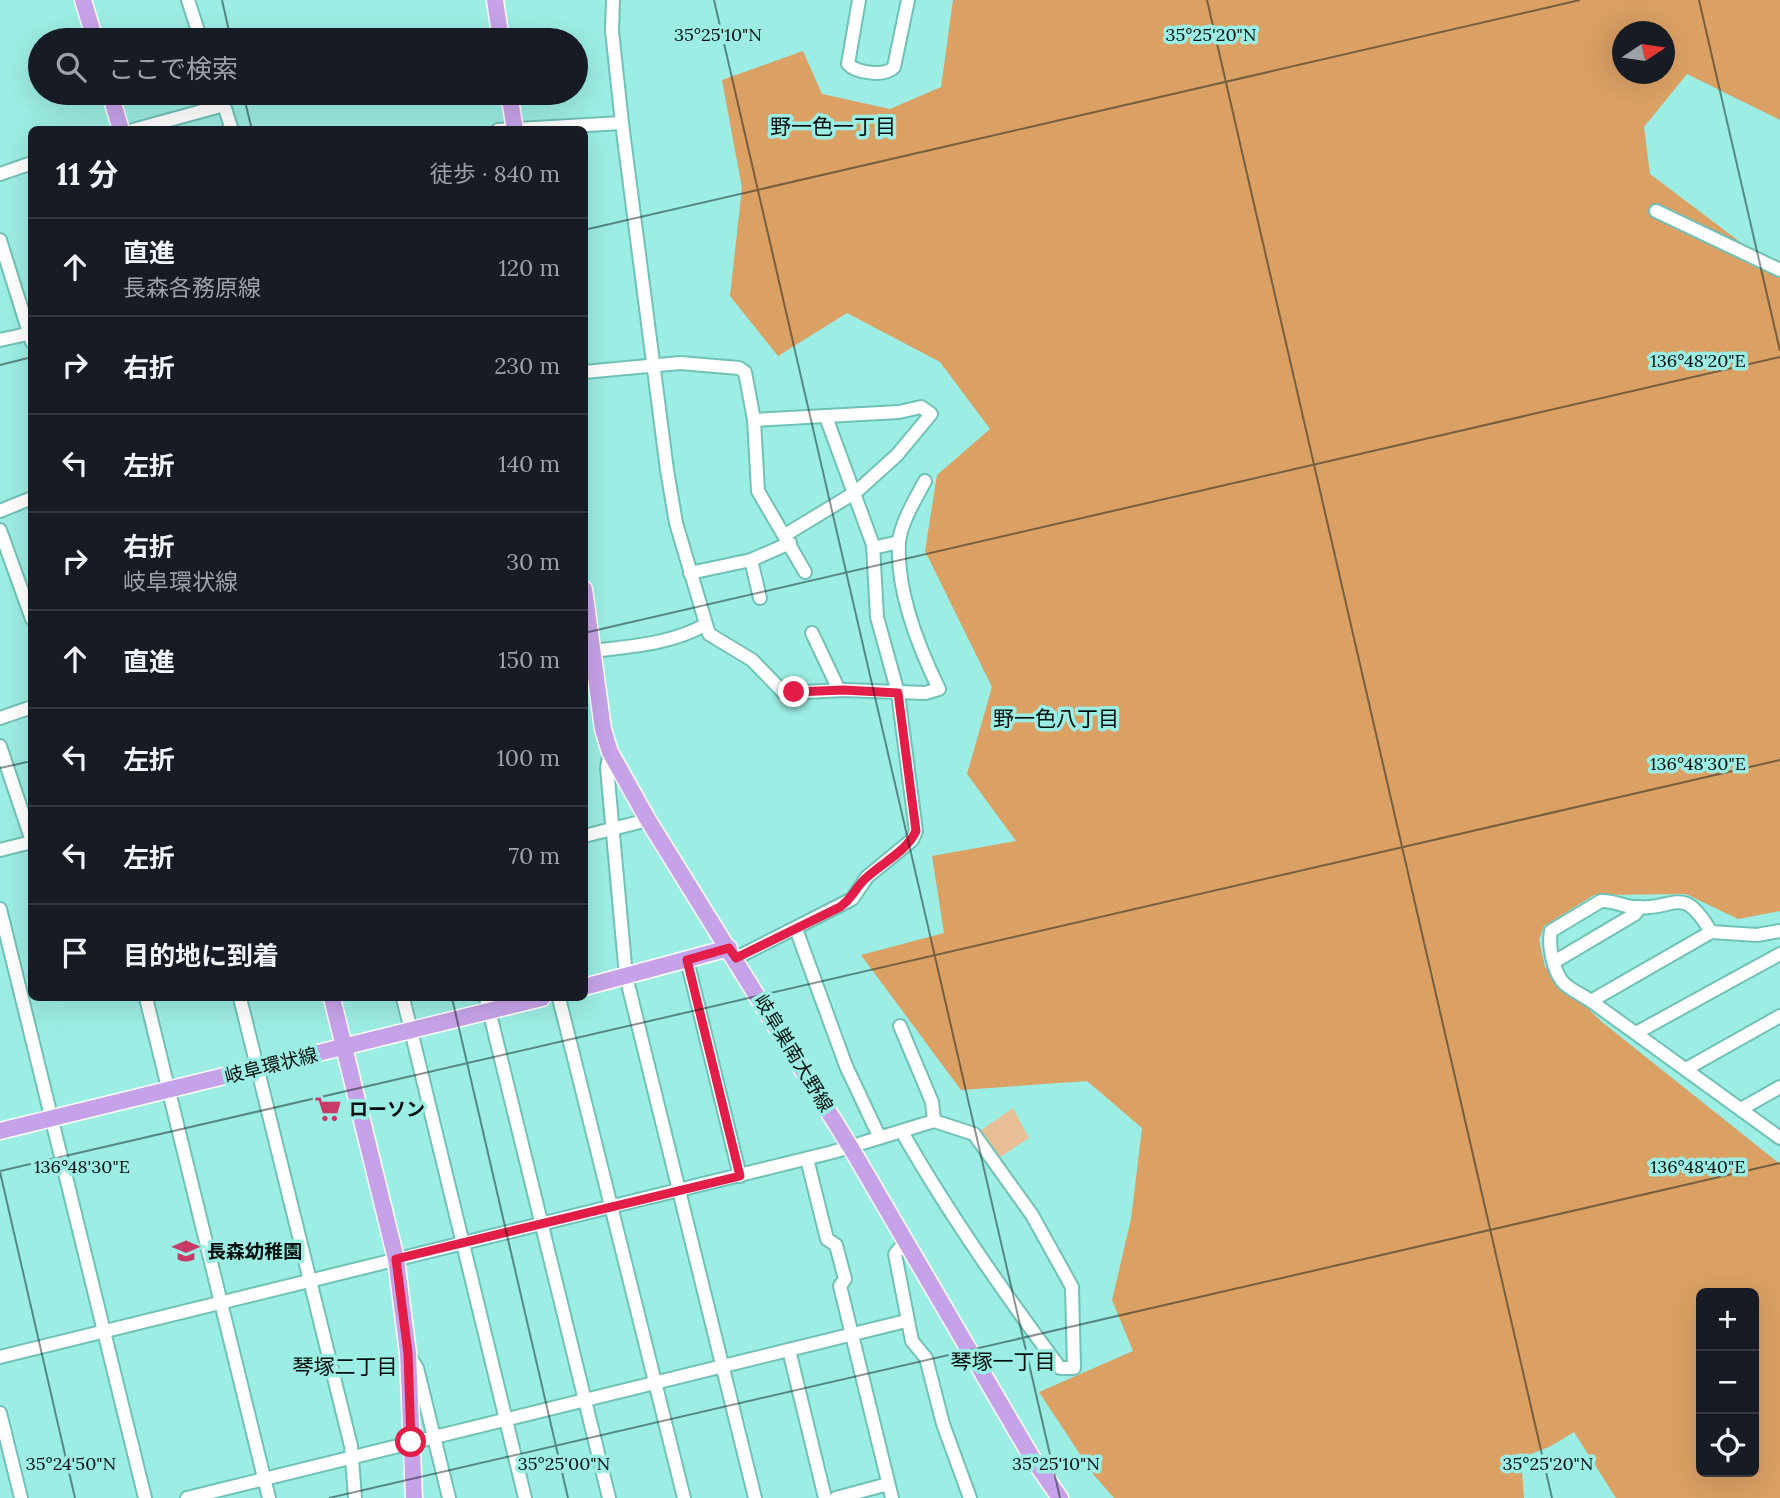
<!DOCTYPE html>
<html lang="ja">
<meta charset="utf-8">
<style>
body{margin:0;font-family:Lora,"Noto Sans JP",serif;background:#20242c;color:#f1f3f6}
.controls{position:absolute;right:21px;bottom:21px;display:grid;overflow:hidden;border-radius:10px;box-shadow:0 7px 28px #0002}
.controls button{width:63px;height:63px;display:grid;place-items:center;padding:0;border:0;border-bottom:2px solid #363941;background:#171b24;color:#f1f3f6;font:35px sans-serif}
.compass{position:absolute;left:1612px;top:21px;width:63px;height:63px;border-radius:50%;background:#171b24;box-shadow:0 7px 28px #0002;rotate:77deg}
.stop{position:absolute;width:21px;height:21px;margin:-16px;border:5px solid #e11d48;border-radius:50%;background:#fff}
.stop.end{background:#e11d48;border-color:#fff;box-shadow:0 2px 7px #0008}
.list{margin:0;padding:0;list-style:none}
h2{display:flex;justify-content:space-between;align-items:center;height:91px;margin:0;padding:0 28px;font-size:30px}
h2 small{font-size:23px;font-weight:400;color:#9ea1a6}
.list li{display:grid;grid-template-columns:46px 1fr auto;gap:21px;align-items:center;box-sizing:border-box;height:98px;padding:0 28px;border-top:2px solid #363941}
.list b{display:block;font-size:26px;white-space:nowrap}
.list p{margin:0;font-size:23px;white-space:nowrap;color:#9ea1a6}
.list em{font-size:23px;font-style:normal;color:#9ea1a6}
.icon{flex:none;width:38px;height:38px;fill:none;stroke:currentColor;stroke-width:2;stroke-linecap:round;stroke-linejoin:round}
.map{position:relative;flex:none;width:1780px;height:1498px;overflow:hidden}
.search{position:absolute;background:#171b24;box-shadow:0 7px 28px #0002;left:28px;top:28px;width:560px;height:77px;display:flex;align-items:center;gap:18px;box-sizing:border-box;padding:0 24px;border-radius:38px;color:#9ea1a6;font-size:26px}
.panel{position:absolute;background:#171b24;box-shadow:0 7px 28px #0002;left:28px;top:126px;width:560px;height:875px;border-radius:10px}
.map>svg:first-child{display:block}
.green{fill:#e8be96}
.forest{fill:#daa064;fill-rule:evenodd}
.lines{fill:none;stroke-linecap:round;stroke-linejoin:round}
.minor-casing{stroke:#70c1b7;stroke-width:16}
.major-casing{stroke:#fff;stroke-width:19}
.minor{stroke:#fff;stroke-width:12}
.major{stroke:#c6a3e8;stroke-width:16}
.route{stroke:#e11d48;stroke-width:9}
.ticks{fill:none;stroke:#000f0d;stroke-width:2;stroke-opacity:0.45}
.labels{text-anchor:middle;stroke-width:7;stroke-linejoin:round;paint-order:stroke}
.street-label{font-size:19px;fill:#000f0d;stroke:#9cede3}
.poi-label{font-size:19px;font-weight:bold;fill:#000f0d;stroke:#9cede3;text-anchor:start}
.neighbourhood-label{font-size:21px;fill:#000f0d;stroke:#9cede3}
.ticks-label{font-size:18px;text-anchor:middle;fill:#000f0d;stroke:#9cede3;stroke-width:7;stroke-linejoin:round;paint-order:stroke}
</style>
<div class="map">
<svg width="1780" height="1498" viewBox="0 0 1780 1498">
<rect width="100%" height="100%" fill="#9cede3"/>
<polygon class="green" points="1013,1108 1029,1138 997,1159 977,1133"/>
<path class="forest" d="M953 0H1780V120L1687 74 1644 127 1650 174 1748 248 1780 261V911L1738 919 1686 894 1594 895 1544 926 1539 940 1545 967 1602 1022 1780 1164V1498H1616L1574 1432 1551 1446 1521 1458 1524 1498H1114L1093 1474 1039 1392 1133 1351 1112 1300 1131 1219 1142 1128 1087 1081 961 1090 861 955 944 933 932 856 1016 841 967 774 992 687 925 551 937 475 990 429 940 362 847 313 778 356 730 296 742 188 722 80 803 51 822 94 890 109 941 87ZM1622 32H1664V74H1622ZM1701 1293H1754V1472H1701Z"/>
<g class="lines">
<g class="minor-casing">
<g id="minor">
<polyline points="188,0 201,40"/>
<path d="M613 0 612 31 622 123 667 470 676 523 709 634 752 660 784 693 844 690 925 693 939 689C918 646 896 591 899 542 901 522 916 498 925 481"/>
<path d="M859 0 848 64C856 73 885 77 894 67L908 0"/>
<polyline points="379,40 426,36 453,40"/>
<polyline points="220,93 232,130"/>
<polyline points="133,130 224,105"/>
<polyline points="498,130 622,123"/>
<polyline points="0,174 32,163"/>
<polyline points="1656,211 1780,270"/>
<polyline points="0,240 32,342"/>
<polyline points="0,340 32,333"/>
<polyline points="584,372 680,363 739,368 745,372 754,420 758,491 805,572"/>
<polyline points="754,420 899,412 921,407 931,414 897,455 856,492 785,535"/>
<polyline points="0,511 32,498"/>
<polyline points="0,530 32,619"/>
<polyline points="873,548 899,542"/>
<polyline points="751,560 760,598"/>
<polyline points="690,573 751,560 790,543"/>
<polyline points="812,633 839,690"/>
<path d="M594 651C633 646 670 644 705 625"/>
<polyline points="0,718 32,707"/>
<polyline points="0,746 32,841"/>
<polyline points="610,752 607,768 626,976 755,1498"/>
<polyline points="584,836 648,820"/>
<polyline points="0,850 32,842"/>
<polyline points="0,909 145,1498"/>
<polyline points="796,929 846,1066 879,1136"/>
<polyline points="1780,931 1757,935 1711,932 1591,1001 1780,1138"/>
<polyline points="736,958 852,899 867,877 912,840 916,831 898,693 877,617 873,545 826,417"/>
<polyline points="687,960 740,1176"/>
<polyline points="1554,962 1635,914 1640,907"/>
<polyline points="146,998 269,1498"/>
<polyline points="240,998 351,1446 355,1498"/>
<polyline points="403,998 525,1498"/>
<polyline points="486,998 609,1498"/>
<polyline points="559,998 684,1498"/>
<path d="M1591 1001C1583 995 1568 989 1562 981 1553 969 1548 945 1551 931L1601 901C1612 900 1622 906 1633 907 1675 912 1681 881 1711 932"/>
<path d="M900 1026 932 1102 934 1121 974 1134 1032 1215 1072 1287 1074 1368H1060C1003 1292 949 1214 902 1132"/>
<polyline points="1636,1033 1780,954"/>
<polyline points="1686,1069 1780,1016"/>
<polyline points="1741,1109 1780,1087"/>
<polyline points="807,1159 827,1239 836,1245 845,1279 840,1286 892,1498"/>
<polyline points="905,1242 895,1254 912,1341 926,1358 943,1424 970,1498"/>
<polyline points="789,1350 825,1498"/>
<polyline points="408,1354 417,1368 449,1498"/>
<polyline points="0,1357 833,1152 934,1121"/>
<polyline points="0,1413 21,1498"/>
<polyline points="187,1498 906,1321"/>
<polyline points="836,1498 888,1484"/>
</g>
</g>
<g class="major-casing">
<g id="major">
<polyline points="83,0 95,40"/>
<polyline points="495,0 501,40"/>
<polyline points="110,93 121,130"/>
<polyline points="509,93 515,130"/>
<polyline points="584,589 603,729 610,752 648,820 851,1148 1031,1456 1060,1498"/>
<polyline points="584,987 729,948"/>
<polyline points="332,998 396,1259 408,1353 414,1498"/>
<polyline points="0,1131 542,998"/>
</g>
</g>
<use href="#minor" class="minor"/>
<use href="#major" class="major"/>
</g>
<g class="lines">
<path class="route" d="M411 1442 408 1353 396 1259 740 1176 687 960 729 948 736 958 840 907C853 898 855 888 866 878 883 862 906 852 916 831L898 693 844 690 794 692"/>
</g>
<path class="ticks" d="M222 0 231 40M714 0 1060 1498M1207 0 1552 1498M1699 0 1780 351M243 93 252 130M584 230 1580 0M0 365 32 357M584 633 1780 357M0 768 32 761M452 998 568 1498M0 1171 1780 760M0 1172 75 1498M329 1498 1780 1163"/>
<defs>
<g id="supermarket-bare" transform="scale(2.1)"><path d="M-6-5.5h2.5l.6 2H6L4.5 2H-2.5L-4.4-4H-6ZM-1.5 3.2a1.3 1.3 0 1 0 .1 0ZM3 3.2a1.3 1.3 0 1 0 .1 0Z" fill="#c83b68" stroke="#9cede3" stroke-width="2.5" paint-order="stroke"/></g>
<g id="school-bare" transform="scale(2.1)"><path d="M0-5L7-2L0 1L-7-2ZM-4 1L0 2.5L4 1V4Q0 6-4 4Z" fill="#c83b68" stroke="#9cede3" stroke-width="2.5" paint-order="stroke"/></g>
</defs>
<g fill-rule="evenodd">
<use href="#supermarket-bare" x="328" y="1109"/>
<use href="#school-bare" x="186" y="1251"/>
</g>
<g class="labels">
<g class="street-label">
<text transform="translate(794 1053) rotate(59)" y="7">岐阜巣南大野線</text>
<text transform="translate(271 1065) rotate(-14)" y="7">岐阜環状線</text>
</g>
<g class="poi-label">
<text x="349" y="1116">ローソン</text>
<text x="207" y="1258">長森幼稚園</text>
</g>
<g class="neighbourhood-label">
<text x="833" y="134">野一色一丁目</text>
<text x="1056" y="726">野一色八丁目</text>
<text x="1003" y="1369">琴塚一丁目</text>
<text x="345" y="1374">琴塚二丁目</text>
</g>
</g>
<g class="ticks-label">
<text x="718" y="41">35°25'10"N</text>
<text x="1211" y="41">35°25'20"N</text>
<text x="1698" y="367">136°48'20"E</text>
<text x="1698" y="770">136°48'30"E</text>
<text x="1698" y="1173">136°48'40"E</text>
<text x="82" y="1173">136°48'30"E</text>
<text x="71" y="1470">35°24'50"N</text>
<text x="564" y="1470">35°25'00"N</text>
<text x="1056" y="1470">35°25'10"N</text>
<text x="1548" y="1470">35°25'20"N</text>
</g>
</svg>
<div class="controls">
<button>+</button>
<button>−</button>
<button><svg class="icon" aria-label="locate" viewBox="0 0 24 24"><circle cx="12" cy="12" r="6"/><path d="M12 2v4M12 18v4M2 12h4M18 12h4"/></svg></button>
</div>
<svg class="compass" viewBox="-18 -18 36 36"><path d="M0-13l5 13h-10z" fill="#e53935"/><path d="M0 13l5-13h-10z" fill="#9ea1a6"/></svg>
<div class="stop" style="left:411px;top:1442px"></div>
<div class="stop end" style="left:794px;top:692px"></div>
<div class="search"><svg class="icon" aria-label="search" viewBox="0 0 24 24"><circle cx="10" cy="10" r="6"/><path d="M15 15l6 6"/></svg>ここで検索</div>
<section class="panel">
<h2>11 分<small>徒歩 · 840 m</small></h2>
<ul class="list">
<li><svg class="icon" aria-label="ahead" viewBox="0 0 24 24"><path d="M12 20V5M6 11l6-6 6 6"/></svg><div><b>直進</b><p>長森各務原線</p></div><em>120 m</em></li>
<li><svg class="icon" aria-label="right" viewBox="0 0 24 24"><path d="M7 20v-9h11M14 6l5 5-5 5"/></svg><div><b>右折</b></div><em>230 m</em></li>
<li><svg class="icon" aria-label="left" viewBox="0 0 24 24"><path d="M17 20v-9H6M10 6l-5 5 5 5"/></svg><div><b>左折</b></div><em>140 m</em></li>
<li><svg class="icon" aria-label="right" viewBox="0 0 24 24"><path d="M7 20v-9h11M14 6l5 5-5 5"/></svg><div><b>右折</b><p>岐阜環状線</p></div><em>30 m</em></li>
<li><svg class="icon" aria-label="ahead" viewBox="0 0 24 24"><path d="M12 20V5M6 11l6-6 6 6"/></svg><div><b>直進</b></div><em>150 m</em></li>
<li><svg class="icon" aria-label="left" viewBox="0 0 24 24"><path d="M17 20v-9H6M10 6l-5 5 5 5"/></svg><div><b>左折</b></div><em>100 m</em></li>
<li><svg class="icon" aria-label="left" viewBox="0 0 24 24"><path d="M17 20v-9H6M10 6l-5 5 5 5"/></svg><div><b>左折</b></div><em>70 m</em></li>
<li><svg class="icon" aria-label="arrive" viewBox="0 0 24 24"><path d="M6 21V4h12l-3 4 3 4H6"/></svg><div><b>目的地に到着</b></div></li>
</ul>
</section>
</div>
